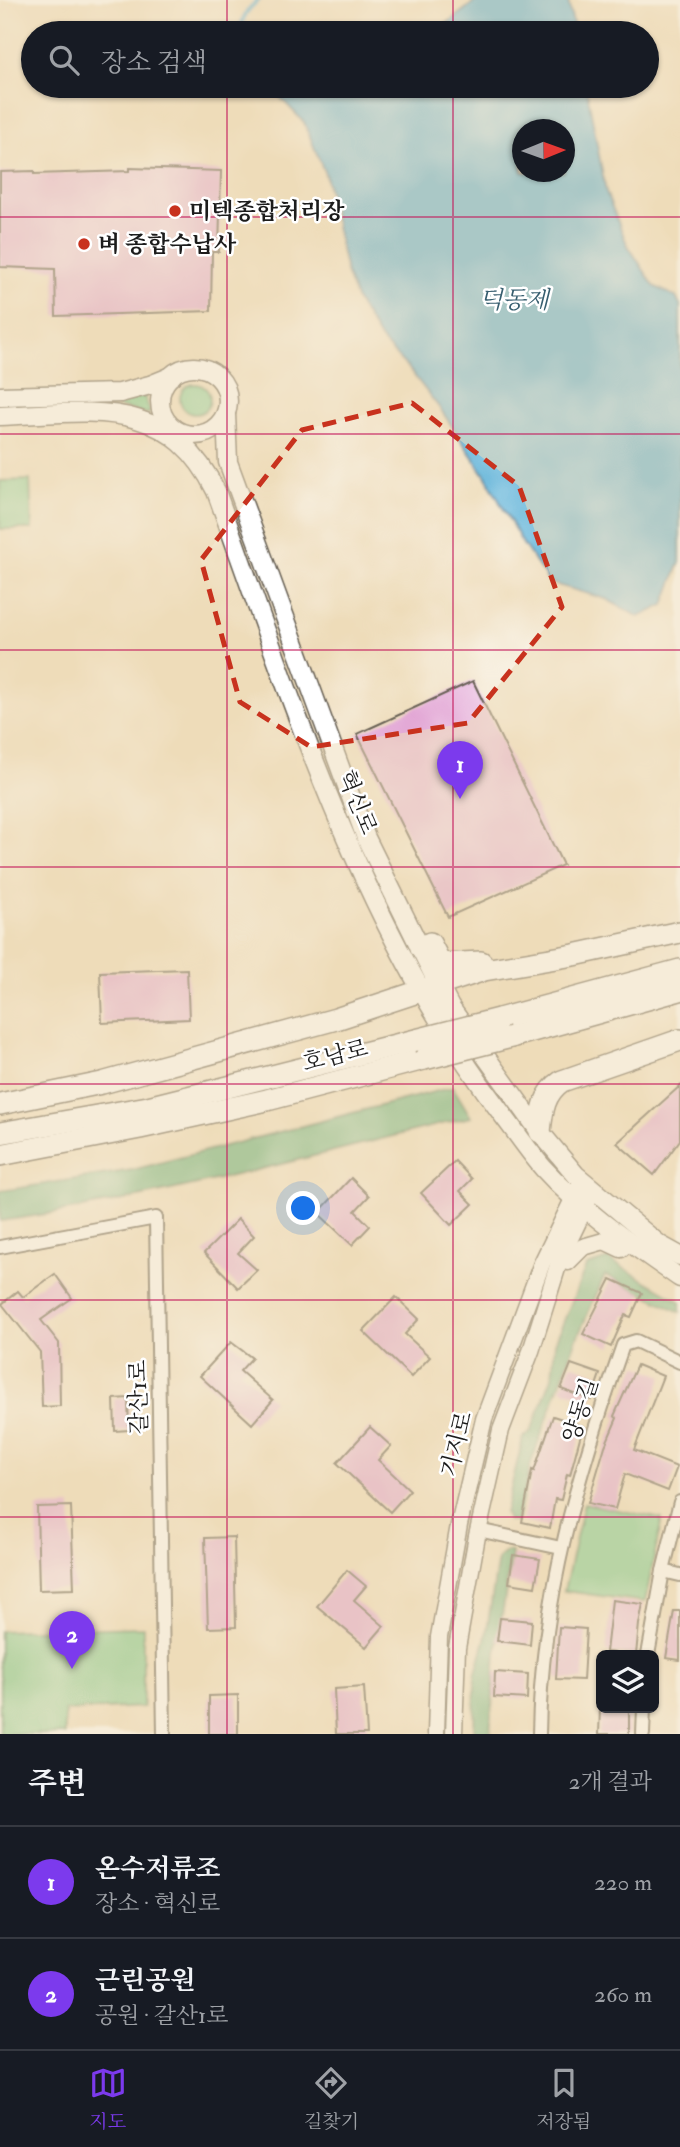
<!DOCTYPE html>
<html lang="ko">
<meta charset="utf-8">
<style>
body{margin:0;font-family:"IM FELL Double Pica","Noto Serif KR",serif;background:#242831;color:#f1f3f6}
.controls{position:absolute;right:21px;bottom:21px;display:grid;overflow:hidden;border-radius:10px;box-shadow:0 2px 5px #0004}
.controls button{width:63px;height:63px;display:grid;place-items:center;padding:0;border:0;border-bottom:2px solid #363941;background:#171b24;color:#f1f3f6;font:35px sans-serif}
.compass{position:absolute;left:512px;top:119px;width:63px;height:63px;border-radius:50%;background:#171b24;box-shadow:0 2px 5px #0004;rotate:89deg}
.you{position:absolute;left:304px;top:1209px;width:24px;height:24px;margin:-18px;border:5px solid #fff;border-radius:50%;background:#1a73e8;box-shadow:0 0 0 10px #1a73e833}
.badge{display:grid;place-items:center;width:46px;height:46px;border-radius:50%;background:#7c3aed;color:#fff;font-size:23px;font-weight:700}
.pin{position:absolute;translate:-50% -58px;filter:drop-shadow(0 2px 4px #0008)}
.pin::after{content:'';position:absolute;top:37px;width:24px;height:21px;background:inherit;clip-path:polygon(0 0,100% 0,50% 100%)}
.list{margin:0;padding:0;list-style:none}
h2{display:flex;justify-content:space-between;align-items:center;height:91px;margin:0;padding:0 28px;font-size:30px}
h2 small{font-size:23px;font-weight:400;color:#9ea1a6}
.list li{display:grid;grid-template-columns:46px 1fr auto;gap:21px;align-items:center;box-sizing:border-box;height:112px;padding:0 28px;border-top:2px solid #363941}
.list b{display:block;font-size:26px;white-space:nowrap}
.list p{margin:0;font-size:23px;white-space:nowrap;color:#9ea1a6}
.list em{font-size:23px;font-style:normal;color:#9ea1a6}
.icon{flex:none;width:38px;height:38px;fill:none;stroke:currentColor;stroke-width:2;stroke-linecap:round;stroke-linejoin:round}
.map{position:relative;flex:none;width:680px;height:1734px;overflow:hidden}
.search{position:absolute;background:#171b24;box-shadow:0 2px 5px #0004;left:21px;right:21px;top:21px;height:77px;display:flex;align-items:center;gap:18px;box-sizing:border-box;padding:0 24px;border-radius:38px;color:#9ea1a6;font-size:26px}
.sheet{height:315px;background:#171b24}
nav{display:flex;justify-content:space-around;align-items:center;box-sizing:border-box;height:98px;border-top:2px solid #363941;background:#171b24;font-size:19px;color:#9ea1a6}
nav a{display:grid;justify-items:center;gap:4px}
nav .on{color:#7c3aed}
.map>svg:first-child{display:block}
.green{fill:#79cb8d;stroke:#4a7454;stroke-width:2}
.forest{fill:#62af78;stroke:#3f664a;stroke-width:2}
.water{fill:#58afd5;stroke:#3a6678;stroke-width:2;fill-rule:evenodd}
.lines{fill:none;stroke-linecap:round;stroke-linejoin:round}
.stream{stroke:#58afd5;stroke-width:4.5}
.building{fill:#e2a5d4}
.minor-casing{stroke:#665f53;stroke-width:16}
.tertiary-casing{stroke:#665f53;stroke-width:19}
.secondary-casing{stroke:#665f53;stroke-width:21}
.trunk-casing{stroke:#665f53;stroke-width:24}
.minor{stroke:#fff;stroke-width:12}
.tertiary{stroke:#fff;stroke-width:16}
.secondary{stroke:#fff;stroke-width:18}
.trunk{stroke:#fff;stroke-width:21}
.trunk-bridge-casing{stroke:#665f53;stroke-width:24;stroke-linecap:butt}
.trunk-bridge{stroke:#fff;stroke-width:21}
.marked{fill:none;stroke:#c8321e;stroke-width:5;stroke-dasharray:14 9;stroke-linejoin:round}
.grid{fill:none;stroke:#c2185b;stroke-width:2;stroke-opacity:0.55}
.poi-dot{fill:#c8321e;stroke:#fff;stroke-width:2.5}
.labels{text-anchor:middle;stroke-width:5;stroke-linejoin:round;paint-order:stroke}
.poi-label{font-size:23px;font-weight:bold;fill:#1c1c1c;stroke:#fff;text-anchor:start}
.street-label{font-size:23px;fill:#1c1c1c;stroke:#fff}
.water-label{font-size:24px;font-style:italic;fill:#375e6f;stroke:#fff}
</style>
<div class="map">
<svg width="680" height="1734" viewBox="0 0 680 1734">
<rect width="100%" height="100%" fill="#fff"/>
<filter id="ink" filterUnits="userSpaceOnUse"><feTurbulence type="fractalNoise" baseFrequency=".0143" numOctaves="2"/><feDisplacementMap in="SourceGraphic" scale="14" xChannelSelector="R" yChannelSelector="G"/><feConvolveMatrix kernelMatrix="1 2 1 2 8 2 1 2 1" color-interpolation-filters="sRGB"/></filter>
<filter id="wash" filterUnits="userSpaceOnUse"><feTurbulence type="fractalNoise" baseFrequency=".00686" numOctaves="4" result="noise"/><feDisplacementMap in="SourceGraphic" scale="28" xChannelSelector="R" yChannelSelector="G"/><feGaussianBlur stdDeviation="1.57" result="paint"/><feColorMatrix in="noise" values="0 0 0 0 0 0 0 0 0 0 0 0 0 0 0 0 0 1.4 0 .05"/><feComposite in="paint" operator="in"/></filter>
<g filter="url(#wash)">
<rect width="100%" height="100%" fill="#eedcb9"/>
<g class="green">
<circle cx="195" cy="399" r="15"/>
<polygon points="144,396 150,411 149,414 118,407 118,399"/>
<polygon points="30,480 32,529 0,529 0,481"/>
<polygon points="584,1503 662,1519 645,1602 564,1591"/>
<polygon points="143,1627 143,1707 65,1711 65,1734 0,1734 0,1631"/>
</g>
<g class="forest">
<path d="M453 1087 471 1117C315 1154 159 1200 0 1221V1191L132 1170Z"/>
<polygon points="608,1259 680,1301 680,1312 605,1275 577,1338 531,1463 517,1522 508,1521 505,1513 523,1438 531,1431 552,1377 555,1343 586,1266"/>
<polygon points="506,1551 512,1552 496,1653 490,1734 474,1734 475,1676 486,1636 498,1558"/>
</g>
<g class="water">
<polygon points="477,0 568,0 575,33 405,33 446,24"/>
<path d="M269 86H586L606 192 627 244 654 286 676 297 680 305V562L664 605 639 617 606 599 550 583 523 544 485 475 441 410 409 369 381 340 357 301 346 272 325 174 304 122ZM522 130H564V172H522Z"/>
</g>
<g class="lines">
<path class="stream" d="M241 33C241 18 247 9 259 0"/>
</g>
<g id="blocks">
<g class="building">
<polygon points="129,168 221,171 219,252 212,252 211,311 56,316 55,269 0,267 0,172 34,171 34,174 129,171"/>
<polygon points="473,681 563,865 448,917 357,734"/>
<polygon points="187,969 189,1019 102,1023 100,972"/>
<polygon points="680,1086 680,1140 654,1175 617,1143"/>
<polygon points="455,1161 472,1179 460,1191 473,1204 451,1225 421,1193"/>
<polygon points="351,1178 369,1196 355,1211 370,1226 352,1245 318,1213"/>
<polygon points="238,1219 254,1236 238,1253 257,1270 238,1288 204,1253"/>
<polygon points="55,1274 72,1298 41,1320 59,1343 60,1406 42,1407 40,1352 2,1304 18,1291 23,1297"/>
<polygon points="611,1279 642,1293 631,1317 625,1315 611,1347 583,1334"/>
<polygon points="396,1297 419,1319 405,1334 430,1357 411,1377 363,1331"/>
<polygon points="231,1342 252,1358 240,1371 273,1400 252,1424 200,1376"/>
<polygon points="571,1364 600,1374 591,1400 561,1389"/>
<polygon points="637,1365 663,1376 634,1450 677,1467 668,1491 625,1474 615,1509 588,1503 605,1446 617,1418 614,1416"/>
<polygon points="128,1398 129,1430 115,1431 114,1399"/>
<polygon points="553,1416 583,1426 570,1475 567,1474 561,1500 555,1499 550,1528 522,1522 532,1470 534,1471"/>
<polygon points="370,1427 391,1446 378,1460 410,1490 390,1512 337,1463"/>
<polygon points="71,1506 74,1589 39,1590 37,1507"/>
<polygon points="234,1537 236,1627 208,1628 205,1538"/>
<polygon points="513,1555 540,1559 535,1587 509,1583"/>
<polygon points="347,1570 366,1586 354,1600 384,1626 366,1647 317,1606"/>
<polygon points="612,1600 643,1604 639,1624 636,1655 606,1652"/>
<polygon points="674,1611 680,1611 680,1660 666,1658"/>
<polygon points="500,1618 532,1621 530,1645 497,1641"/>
<polygon points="559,1627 586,1629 583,1680 556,1679"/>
<polygon points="495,1672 528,1674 527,1699 494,1697"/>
<polygon points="364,1687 367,1734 336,1734 334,1689"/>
<polygon points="238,1695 238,1734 209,1734 209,1696"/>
<polygon points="600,1708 629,1708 629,1734 599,1734"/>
</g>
</g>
</g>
<g filter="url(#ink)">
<use href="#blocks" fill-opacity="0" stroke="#665f53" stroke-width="2"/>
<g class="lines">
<g class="minor-casing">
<g id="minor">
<polyline points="0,1247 156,1218 164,1734"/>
<polyline points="478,1530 561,1548"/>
<polyline points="663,1571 680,1575"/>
<polyline points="648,1655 663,1571 680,1502"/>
<path d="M539 1734C541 1598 578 1473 623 1345L636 1341 680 1362"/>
<polyline points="643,1734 644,1708"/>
</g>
</g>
<g class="tertiary-casing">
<g id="tertiary">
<polyline points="560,1259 568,1262 583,1247 604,1241 621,1249 629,1242"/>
<polyline points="436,1734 439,1637 459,1525 484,1419 542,1263 578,1189"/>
<polyline points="454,1734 457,1648 477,1536 501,1430 531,1351 560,1259 589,1199"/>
</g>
</g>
<g class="secondary-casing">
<g id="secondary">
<circle cx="194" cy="401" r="34"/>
<polyline points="0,396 120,393 150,385 172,376"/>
<polyline points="226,414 228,462 366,838 438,984 450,1007 540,1132 576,1175 660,1245 680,1256"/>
<path d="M0 416C91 413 168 394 216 491 294 706 364 934 505 1118 518 1135 530 1153 544 1169 583 1212 633 1245 680 1278"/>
</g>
</g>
<g class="trunk-casing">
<g id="trunk">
<polyline points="421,948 430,943 441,964 481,962 482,965"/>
<polyline points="499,1019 680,970"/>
<polyline points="511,1037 680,990"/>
<polyline points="0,1104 102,1083 336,1019 484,970 574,955 680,932"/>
<path d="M540 1132C542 1111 544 1093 562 1081L680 1040"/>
<polyline points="0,1133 148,1107 412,1041"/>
<polyline points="0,1155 140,1128 267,1100 424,1059"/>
</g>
</g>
<use href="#minor" class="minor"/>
<use href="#tertiary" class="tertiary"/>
<use href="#secondary" class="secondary"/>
<use href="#trunk" class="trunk"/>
<g class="trunk-bridge-casing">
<g id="trunk-bridge">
<polyline points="412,1041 499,1019"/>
<polyline points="424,1059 511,1037"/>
</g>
</g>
<use href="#trunk-bridge" class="trunk-bridge"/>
</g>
</g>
<path d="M0 0H680V1734H0ZM412 403 519 486 562 607 468 723 311 747 240 702 201 560 302 430Z" fill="#eedcb9" fill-opacity=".55" fill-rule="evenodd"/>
<path class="marked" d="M412 403 519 486 562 607 468 723 311 747 240 702 201 560 302 430Z"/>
<path class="grid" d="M227 0V33M453 0V33M227 86V1734M453 86V1734M0 217H680M0 434H680M0 650H680M0 867H680M0 1084H680M0 1300H680M0 1517H680"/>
<g class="poi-dot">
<circle cx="175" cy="211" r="7"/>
<circle cx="84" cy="244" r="7"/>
</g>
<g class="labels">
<g class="poi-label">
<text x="189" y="219">미텍종합처리장</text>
<text x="98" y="252">벼 종합수납사</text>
</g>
<g class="street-label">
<text transform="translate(358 802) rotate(68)" y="8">혁신로</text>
<text transform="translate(335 1055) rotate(-14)" y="8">호남로</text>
<text transform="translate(138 1397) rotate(-91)" y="8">갈산1로</text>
<text transform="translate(580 1410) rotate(-72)" y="8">양동길</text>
<text transform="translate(456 1444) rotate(-76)" y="8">기지로</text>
</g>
<g class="water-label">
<text x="514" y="308">덕동제</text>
</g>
</g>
</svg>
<div class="controls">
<button><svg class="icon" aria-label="layers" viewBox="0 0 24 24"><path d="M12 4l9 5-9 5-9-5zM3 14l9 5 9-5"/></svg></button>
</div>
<svg class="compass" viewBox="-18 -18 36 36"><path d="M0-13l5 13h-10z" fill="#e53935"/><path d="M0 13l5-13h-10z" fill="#9ea1a6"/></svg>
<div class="you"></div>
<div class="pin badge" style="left:460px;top:799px">1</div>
<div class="pin badge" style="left:72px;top:1669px">2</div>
<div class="search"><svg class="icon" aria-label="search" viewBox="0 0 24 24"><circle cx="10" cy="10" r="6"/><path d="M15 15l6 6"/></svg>장소 검색</div>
</div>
<section class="sheet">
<h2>주변<small>2개 결과</small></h2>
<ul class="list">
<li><span class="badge">1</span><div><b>온수저류조</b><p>장소 · 혁신로</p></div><em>220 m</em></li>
<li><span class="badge">2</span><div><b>근린공원</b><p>공원 · 갈산1로</p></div><em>260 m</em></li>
</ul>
</section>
<nav>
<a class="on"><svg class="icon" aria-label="map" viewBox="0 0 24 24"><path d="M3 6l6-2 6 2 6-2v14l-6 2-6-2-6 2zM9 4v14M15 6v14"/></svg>지도</a>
<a><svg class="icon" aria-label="directions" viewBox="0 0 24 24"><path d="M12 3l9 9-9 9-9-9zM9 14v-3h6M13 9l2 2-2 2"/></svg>길찾기</a>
<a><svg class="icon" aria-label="saved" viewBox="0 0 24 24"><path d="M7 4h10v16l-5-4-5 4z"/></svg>저장됨</a>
</nav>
